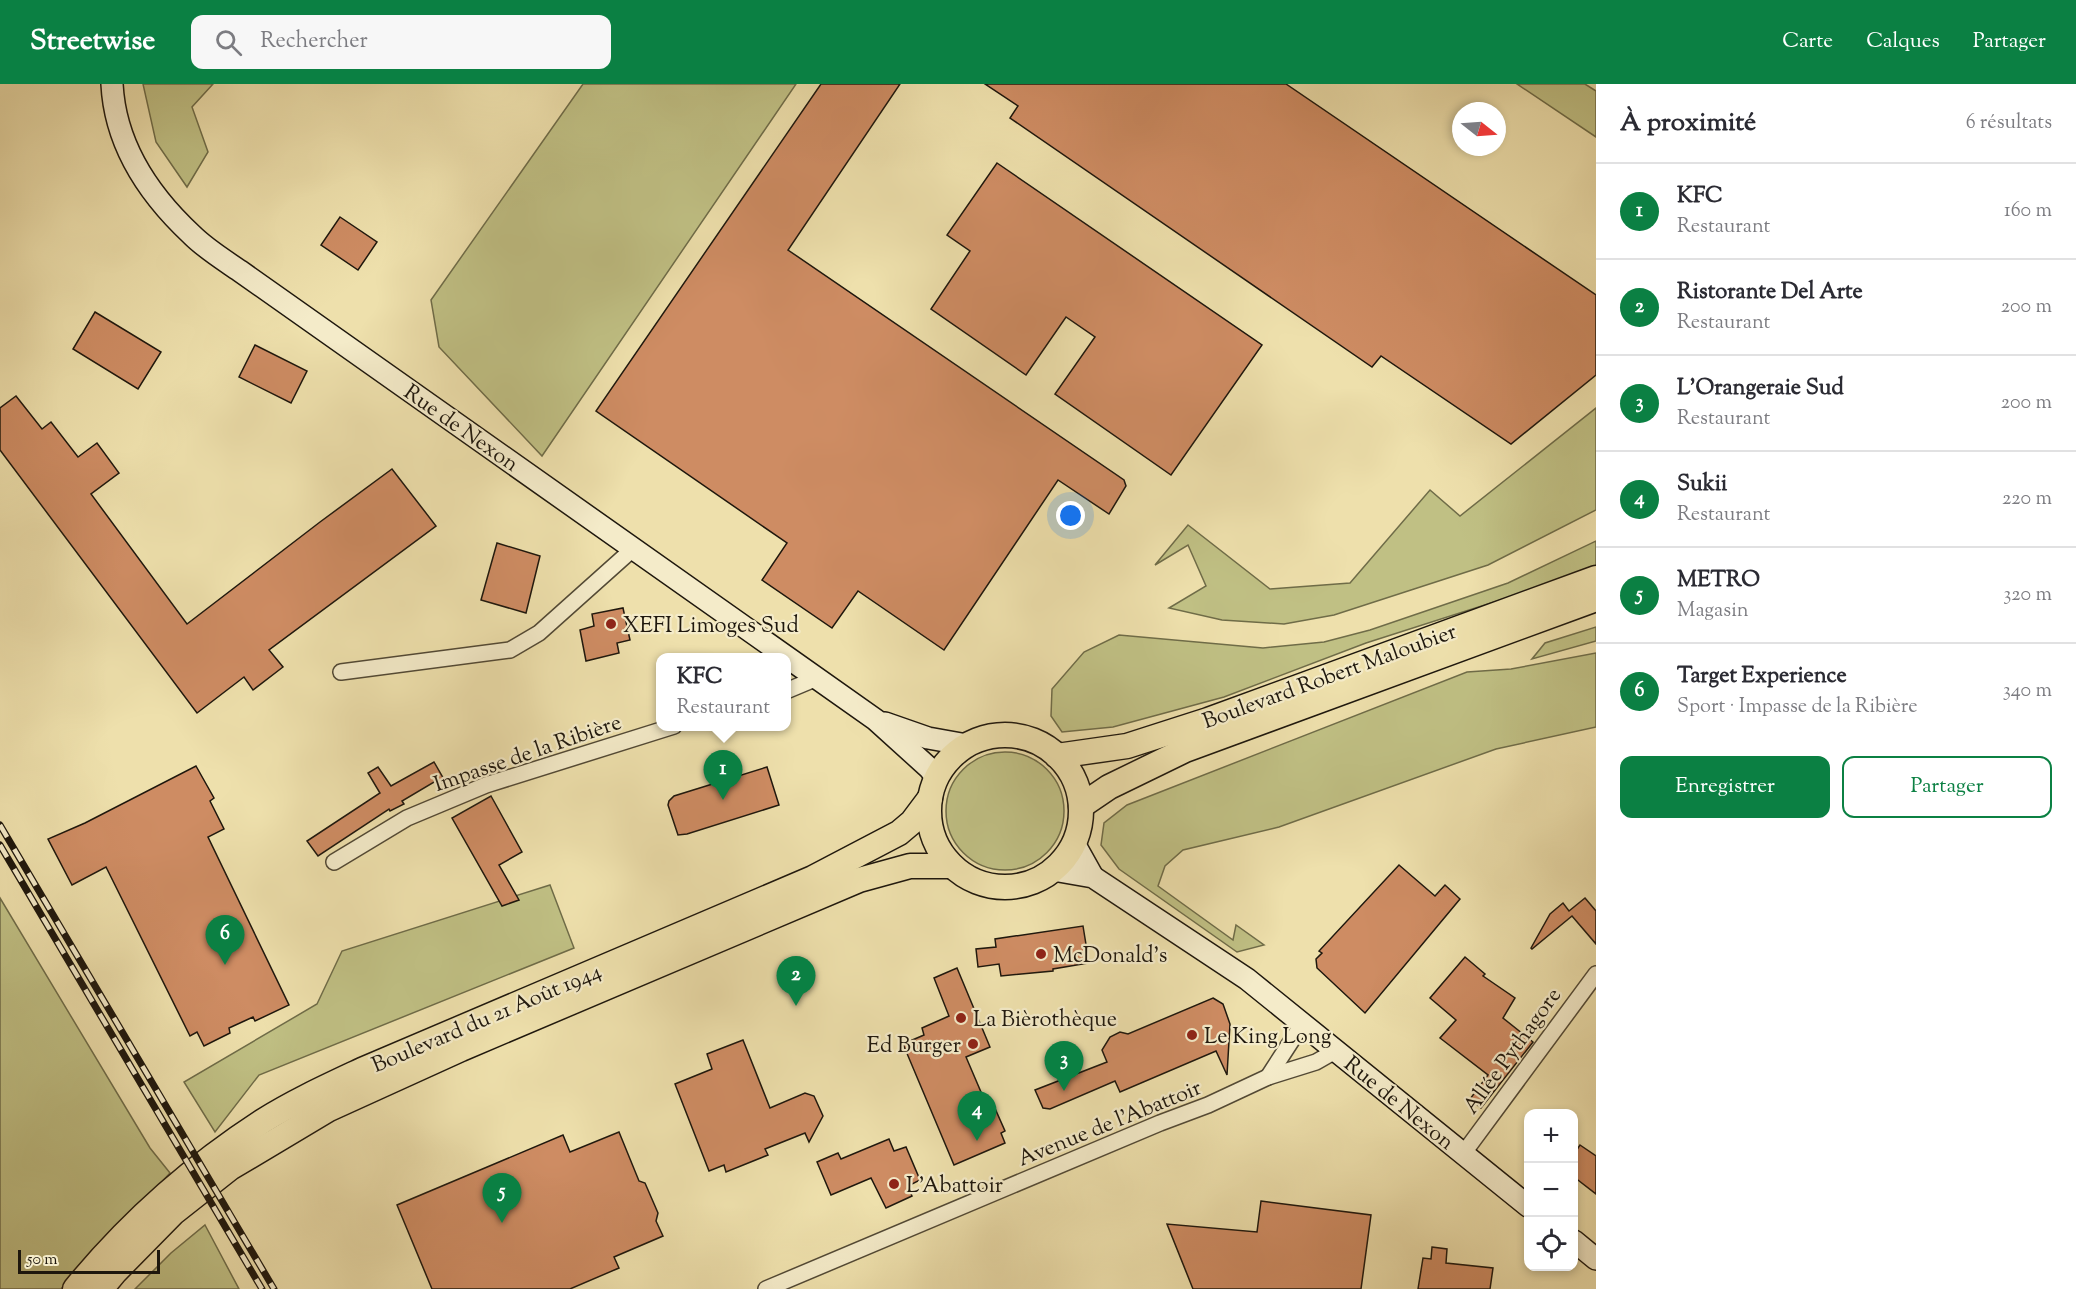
<!DOCTYPE html>
<html lang="fr">
<meta charset="utf-8">
<style>
body{margin:0;font-family:"Sorts Mill Goudy",serif;background:#f7f7f7;color:#2b2b33}
.controls{position:absolute;right:18px;bottom:18px;display:grid;overflow:hidden;border-radius:12px;box-shadow:0 3px 9px #0003}
.controls button{width:54px;height:54px;display:grid;place-items:center;padding:0;border:0;border-bottom:2px solid #e1e1e2;background:#fff;color:#2b2b33;font:30px sans-serif}
.compass{position:absolute;left:1452px;top:18px;width:54px;height:54px;border-radius:50%;background:#fff;box-shadow:0 3px 9px #0003;rotate:107deg}
.scale{position:absolute;left:18px;bottom:15px;width:142px;box-sizing:border-box;padding-left:6px;border:3px solid #1e170d;border-top:0;font-size:16px;line-height:21px;white-space:nowrap;color:#1e170d;-webkit-text-stroke:4px #f4ebc9;paint-order:stroke}
.you{position:absolute;left:1071px;top:432px;width:21px;height:21px;margin:-15px;border:4px solid #fff;border-radius:50%;background:#1a73e8;box-shadow:0 0 0 9px #1a73e833}
.badge{display:grid;place-items:center;width:39px;height:39px;border-radius:50%;background:#0b8043;color:#fff;font-size:20px;font-weight:700}
.pin{position:absolute;translate:-50% -50px;filter:drop-shadow(0 2px 3px #0008)}
.pin::after{content:'';position:absolute;top:32px;width:21px;height:18px;background:inherit;clip-path:polygon(0 0,100% 0,50% 100%)}
.popup{position:absolute;left:656px;top:569px;width:135px;height:78px;box-sizing:border-box;display:grid;place-content:center;border-radius:12px;background:#fff;filter:drop-shadow(0 2px 4px #0005);font-size:20px;white-space:nowrap;color:#7c7c81}
.popup b{font-size:22px;color:#2b2b33}
.popup::after{content:'';position:absolute;left:50%;top:100%;margin-left:-12px;border:12px solid transparent;border-top-color:#fff}
.list{margin:0;padding:0;list-style:none}
h2{display:flex;justify-content:space-between;align-items:center;height:78px;margin:0;padding:0 24px;font-size:26px}
h2 small{font-size:20px;font-weight:400;color:#7c7c81}
.list li{display:grid;grid-template-columns:39px 1fr auto;gap:18px;align-items:center;box-sizing:border-box;height:96px;padding:0 24px;border-top:2px solid #e1e1e2}
.list b{display:block;font-size:22px;white-space:nowrap}
.list p{margin:0;font-size:20px;white-space:nowrap;color:#7c7c81}
.list em{font-size:20px;font-style:normal;color:#7c7c81}
.actions{display:flex;gap:12px;padding:18px 24px}
.actions a{flex:1;padding:14px 0;border:2px solid #0b8043;border-radius:12px;text-align:center;font-size:21px;color:#0b8043}
.actions .main{background:#0b8043;color:#fff}
.icon{flex:none;width:33px;height:33px;fill:none;stroke:currentColor;stroke-width:2;stroke-linecap:round;stroke-linejoin:round}
.map{position:relative;flex:none;width:1596px;height:1205px;overflow:hidden}
header{display:flex;align-items:center;gap:36px;box-sizing:border-box;height:84px;padding:0 30px;background:#0b8043;color:#fff}
header strong{font-size:28px}
nav{display:flex;gap:33px;margin-inline-start:auto;font-size:21px}
.search{width:420px;height:54px;background:#f7f7f7;display:flex;align-items:center;gap:15px;box-sizing:border-box;padding:0 21px;border-radius:12px;color:#7c7c81;font-size:22px}
main{display:flex}
aside{flex:1;background:#fff}
.map>svg:first-child{display:block}
.green{fill:#c0c084;stroke:#6f6c48;stroke-width:1.5}
.building{fill:#ce8c63;stroke:#1e170d;stroke-width:1.5}
.lines{fill:none;stroke-linecap:round;stroke-linejoin:round}
.street-casing{stroke:#524935;stroke-width:18}
.secondary-casing{stroke:#1e170d;stroke-width:24}
.primary-casing{stroke:#1e170d;stroke-width:27}
.street{stroke:#f4ebc9;stroke-width:15}
.secondary{stroke:#f4ebc9;stroke-width:21}
.primary{stroke:#eee0ac;stroke-width:24}
.rail-casing{stroke:#1e170d;stroke-width:7}
.rail{stroke:#f4ebc9;stroke-width:4.5;stroke-dasharray:14;stroke-linecap:butt}
.poi-dot{fill:#8f2418;stroke:#f4ebc9;stroke-width:2}
.labels{text-anchor:middle;stroke-width:4.5;stroke-linejoin:round;paint-order:stroke}
.street-label{font-size:22px;fill:#1e170d;stroke:#f4ebc9}
.poi-label{font-size:22px;fill:#1e170d;stroke:#f4ebc9;text-anchor:start}
</style>
<header>
<strong>Streetwise</strong>
<div class="search"><svg class="icon" aria-label="search" viewBox="0 0 24 24"><circle cx="10" cy="10" r="6"/><path d="M15 15l6 6"/></svg>Rechercher</div>
<nav><a>Carte</a><a>Calques</a><a>Partager</a></nav>
</header>
<main>
<div class="map">
<svg width="1596" height="1205" viewBox="0 0 1596 1205">
<rect width="100%" height="100%" fill="#eee0ac"/>
<filter id="stains"><feTurbulence type="fractalNoise" baseFrequency=".00333" numOctaves="4"/><feColorMatrix values="0 0 0 0 .2 0 0 0 0 .09 0 0 0 0 .02 0 0 0 .5 -.17"/></filter>
<radialGradient id="worn" r=".72"><stop offset=".6" stop-color="#630" stop-opacity="0"/><stop offset="1" stop-color="#630" stop-opacity=".3"/></radialGradient>
<g class="green">
<polygon points="143,0 213,0 192,23 208,68 187,103 156,58"/>
<polygon points="583,0 796,0 542,372 439,263 431,216"/>
<polygon points="1517,0 1585,0 1596,7 1596,53"/>
<polygon points="1596,324 1596,426 1488,481 1334,531 1284,540 1222,536 1169,524 1206,502 1188,461 1155,481 1188,441 1270,505 1350,499 1430,406 1460,432"/>
<polygon points="1596,457 1596,483 1538,504 1366,559 1224,613 1113,643 1062,648 1051,632 1052,605 1084,568 1119,551 1263,564 1324,558 1370,546 1508,499"/>
<polygon points="1596,543 1596,557 1532,575 1545,559"/>
<polygon points="1596,569 1596,643 1496,665 1279,743 1183,766 1165,782 1158,802 1233,856 1236,841 1264,861 1237,868 1119,785 1101,761 1104,739 1127,721 1467,588 1511,585"/>
<circle cx="1005" cy="727" r="59"/>
<polygon points="550,801 574,864 259,991 215,1048 184,998 317,920 342,867"/>
<polygon points="0,814 150,1064 170,1089 61,1205 0,1205"/>
<polygon points="205,1141 239,1205 135,1205 171,1169"/>
</g>
<g class="building">
<polygon points="821,0 900,0 788,166 1124,396 1126,402 1109,430 1058,396 944,566 858,507 832,544 762,496 787,459 596,327"/>
<polygon points="985,0 1286,0 1596,211 1596,291 1511,360 1381,272 1372,283 1010,34 1018,22"/>
<polygon points="997,79 1262,261 1171,391 1055,310 1095,253 1066,233 1026,291 931,225 970,167 947,151"/>
<polygon points="340,133 377,158 358,186 321,161"/>
<polygon points="95,228 161,268 138,305 73,265"/>
<polygon points="255,261 307,287 291,319 239,293"/>
<polygon points="16,312 42,345 51,338 78,373 97,359 119,389 91,410 187,540 320,438 392,385 436,442 269,566 283,583 253,606 244,593 197,629 0,366 0,324"/>
<polygon points="497,459 540,472 526,529 481,516"/>
<polygon points="623,524 630,556 617,559 619,569 586,577 580,546 594,542 592,530"/>
<polygon points="434,678 446,699 434,698 402,717 404,720 390,727 389,725 318,772 307,757 380,709 368,689 378,683 391,702"/>
<polygon points="196,682 214,714 210,717 224,745 208,753 289,921 255,937 253,933 229,944 230,949 204,962 197,948 190,952 106,783 72,801 48,755 85,739"/>
<polygon points="767,683 779,721 687,750 678,751 668,721 669,717 674,712"/>
<polygon points="491,712 522,768 499,781 519,816 502,822 452,734"/>
<polygon points="1399,781 1435,812 1445,801 1460,815 1365,929 1317,884 1316,875 1322,869 1319,867"/>
<polygon points="1585,814 1596,827 1596,860 1572,832 1532,865 1531,864 1550,830 1563,819 1569,827"/>
<polygon points="1083,842 1089,879 1053,885 1053,887 1001,892 999,880 978,883 976,865 996,863 995,855"/>
<polygon points="1465,873 1485,890 1483,892 1515,914 1503,934 1533,958 1481,1024 1470,1015 1488,991 1440,954 1456,936 1430,914"/>
<polygon points="957,884 990,963 966,973 987,1022 993,1020 1005,1047 1001,1049 1005,1059 954,1081 903,960 924,951 922,944 949,932 934,894"/>
<polygon points="1213,914 1223,920 1230,940 1227,991 1216,967 1120,1008 1115,997 1050,1025 1043,1024 1035,1006 1107,978 1102,966 1110,953 1120,948 1128,950"/>
<polygon points="743,956 770,1024 805,1009 814,1012 823,1032 809,1058 805,1049 765,1065 768,1071 726,1088 724,1081 709,1087 675,1000 712,985 707,970"/>
<polygon points="619,1048 639,1097 645,1099 658,1129 656,1137 663,1152 614,1173 619,1184 570,1205 432,1205 397,1121 563,1051 570,1068"/>
<polygon points="889,1055 894,1067 906,1063 920,1096 908,1102 912,1112 886,1124 871,1094 831,1111 817,1078 838,1069 841,1075"/>
<polygon points="1580,1061 1596,1072 1596,1110 1574,1093 1574,1070"/>
<polygon points="1261,1117 1371,1131 1361,1205 1193,1205 1167,1140 1257,1148"/>
<polygon points="1432,1163 1447,1165 1446,1179 1493,1184 1490,1205 1418,1205 1423,1174 1431,1175"/>
</g>
<g class="lines">
<g class="street-casing">
<g id="street">
<polyline points="341,588 510,566 539,549 634,464"/>
<polyline points="786,607 817,594"/>
<polyline points="334,778 407,734 486,701 674,642"/>
<polyline points="1268,993 1303,939"/>
<polyline points="1463,1070 1596,890"/>
<polyline points="766,1205 1160,1039 1208,1021 1268,993 1316,978 1337,966"/>
</g>
</g>
<g class="secondary-casing">
<g id="secondary">
<path d="M112 0C115 60 149 111 192 151 206 165 224 176 240 187L876 636 929 684 937 694"/>
<polyline points="885,639 928,654 967,661"/>
<polyline points="1074,759 1093,793"/>
<polyline points="1053,786 1093,793 1247,895 1528,1122"/>
<polyline points="1574,1157 1596,1175"/>
</g>
</g>
<g class="primary-casing">
<g id="primary">
<circle cx="1005" cy="727" r="76"/>
<polyline points="1057,672 1127,662 1208,636 1596,494"/>
<polyline points="1081,722 1109,703 1185,666 1596,515"/>
<path d="M75 1205C129 1139 192 1083 263 1037 295 1017 328 1002 362 986L813 794 899 749 912 738 930 714"/>
<polyline points="101,1205 115,1188 173,1129 230,1084 329,1025 461,965 859,796 910,782 952,782"/>
</g>
</g>
<use href="#street" class="street"/>
<use href="#secondary" class="secondary"/>
<use href="#primary" class="primary"/>
<g class="rail-casing">
<g id="rail">
<polyline points="0,741 274,1205"/>
<polyline points="0,761 262,1205"/>
</g>
</g>
<use href="#rail" class="rail"/>
</g>
<g class="poi-dot">
<circle cx="611" cy="540" r="6"/>
<circle cx="1041" cy="870" r="6"/>
<circle cx="961" cy="934" r="6"/>
<circle cx="1192" cy="951" r="6"/>
<circle cx="973" cy="960" r="6"/>
<circle cx="894" cy="1100" r="6"/>
</g>
<g class="labels">
<g class="street-label">
<text transform="translate(462 343) rotate(35)" y="8">Rue de Nexon</text>
<text transform="translate(1329 591) rotate(-20)" y="8">Boulevard Robert Maloubier</text>
<text transform="translate(527 668) rotate(-19)" y="8">Impasse de la Ribière</text>
<text transform="translate(486 933) rotate(-23)" y="8">Boulevard du 21 Août 1944</text>
<text transform="translate(1511 966) rotate(-54)" y="8">Allée Pythagore</text>
<text transform="translate(1400 1018) rotate(39)" y="8">Rue de Nexon</text>
<text transform="translate(1109 1038) rotate(-22)" y="8">Avenue de l'Abattoir</text>
</g>
<g class="poi-label">
<text x="623" y="548">XEFI Limoges Sud</text>
<text x="1053" y="878">McDonald's</text>
<text x="973" y="942">La Bièrothèque</text>
<text x="1204" y="959">Le King Long</text>
<text x="961" y="968" text-anchor="end">Ed Burger</text>
<text x="906" y="1108">L'Abattoir</text>
</g>
</g>
<rect width="100%" height="100%" filter="url(#stains)"/>
<rect width="100%" height="100%" fill="url(#worn)"/>
</svg>
<div class="controls">
<button>+</button>
<button>−</button>
<button><svg class="icon" aria-label="locate" viewBox="0 0 24 24"><circle cx="12" cy="12" r="6"/><path d="M12 2v4M12 18v4M2 12h4M18 12h4"/></svg></button>
</div>
<svg class="compass" viewBox="-18 -18 36 36"><path d="M0-13l5 13h-10z" fill="#e53935"/><path d="M0 13l5-13h-10z" fill="#7c7c81"/></svg>
<div class="scale">50 m</div>
<div class="you"></div>
<div class="pin badge" style="left:723px;top:716px">1</div>
<div class="popup"><b>KFC</b>Restaurant</div>
<div class="pin badge" style="left:796px;top:922px">2</div>
<div class="pin badge" style="left:1064px;top:1007px">3</div>
<div class="pin badge" style="left:977px;top:1057px">4</div>
<div class="pin badge" style="left:502px;top:1139px">5</div>
<div class="pin badge" style="left:225px;top:881px">6</div>
</div>
<aside>
<h2>À proximité<small>6 résultats</small></h2>
<ul class="list">
<li><span class="badge">1</span><div><b>KFC</b><p>Restaurant</p></div><em>160 m</em></li>
<li><span class="badge">2</span><div><b>Ristorante Del Arte</b><p>Restaurant</p></div><em>200 m</em></li>
<li><span class="badge">3</span><div><b>L'Orangeraie Sud</b><p>Restaurant</p></div><em>200 m</em></li>
<li><span class="badge">4</span><div><b>Sukii</b><p>Restaurant</p></div><em>220 m</em></li>
<li><span class="badge">5</span><div><b>METRO</b><p>Magasin</p></div><em>320 m</em></li>
<li><span class="badge">6</span><div><b>Target Experience</b><p>Sport · Impasse de la Ribière</p></div><em>340 m</em></li>
</ul>
<div class="actions"><a class="main">Enregistrer</a><a>Partager</a></div>
</aside>
</main>
